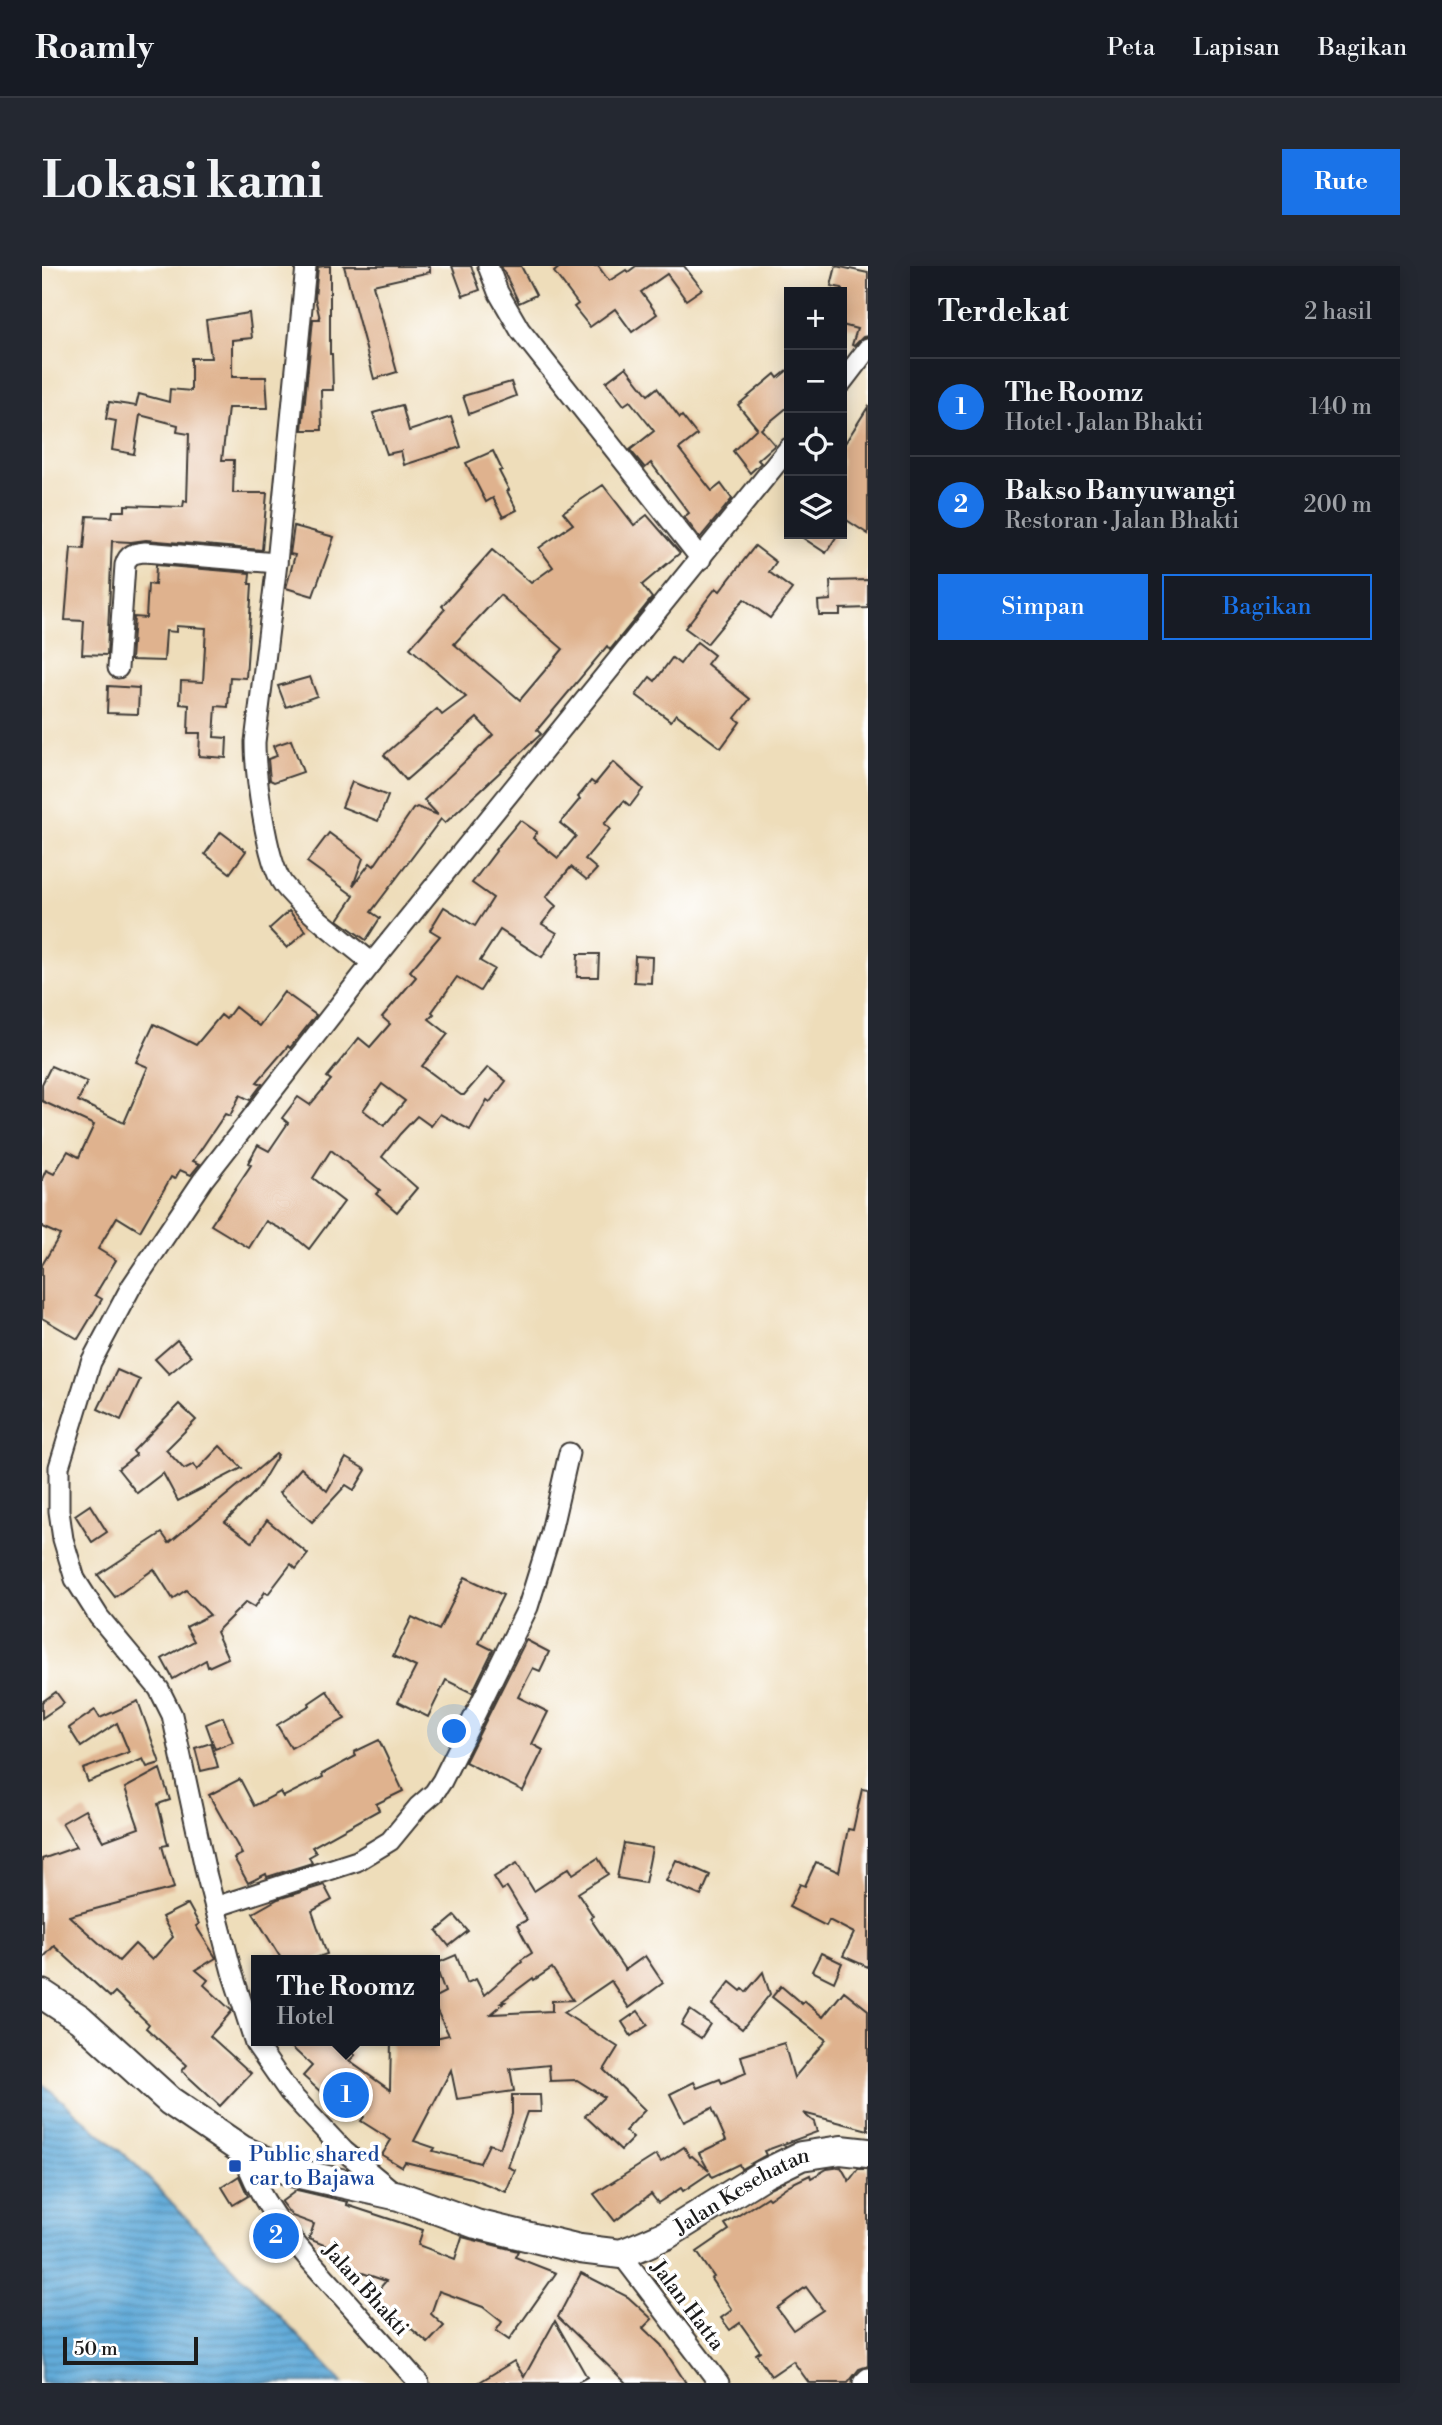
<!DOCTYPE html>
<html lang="id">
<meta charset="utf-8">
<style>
body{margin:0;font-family:"Libre Bodoni",serif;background:#242831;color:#f1f3f6}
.controls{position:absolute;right:21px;top:21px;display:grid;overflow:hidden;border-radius:0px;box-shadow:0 4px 18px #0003}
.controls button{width:63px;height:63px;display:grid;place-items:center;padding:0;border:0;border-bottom:2px solid #363941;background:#171b24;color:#f1f3f6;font:35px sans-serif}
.scale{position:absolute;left:21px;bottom:18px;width:135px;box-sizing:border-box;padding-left:7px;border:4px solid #1c1c1c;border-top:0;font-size:19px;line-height:24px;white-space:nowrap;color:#1c1c1c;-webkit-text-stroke:5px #fff;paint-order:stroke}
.you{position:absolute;left:413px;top:1466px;width:24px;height:24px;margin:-18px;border:5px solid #fff;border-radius:50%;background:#1a73e8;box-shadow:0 0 0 10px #1a73e833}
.badge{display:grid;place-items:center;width:46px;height:46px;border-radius:50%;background:#1a73e8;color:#fff;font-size:23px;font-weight:700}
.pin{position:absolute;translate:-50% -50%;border:4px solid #fff;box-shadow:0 2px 7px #0006}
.popup{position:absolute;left:209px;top:1689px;width:189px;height:91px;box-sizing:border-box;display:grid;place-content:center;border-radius:0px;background:#171b24;filter:drop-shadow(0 2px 5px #0005);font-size:23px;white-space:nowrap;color:#9ea1a6}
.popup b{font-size:26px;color:#f1f3f6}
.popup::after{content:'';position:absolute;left:50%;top:100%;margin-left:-14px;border:14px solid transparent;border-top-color:#171b24}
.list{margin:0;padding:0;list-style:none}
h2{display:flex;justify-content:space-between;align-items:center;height:91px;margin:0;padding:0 28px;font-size:30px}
h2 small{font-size:23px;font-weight:400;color:#9ea1a6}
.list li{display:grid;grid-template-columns:46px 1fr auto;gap:21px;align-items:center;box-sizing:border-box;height:98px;padding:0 28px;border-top:2px solid #363941}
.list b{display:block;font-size:26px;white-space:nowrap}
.list p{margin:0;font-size:23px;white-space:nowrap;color:#9ea1a6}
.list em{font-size:23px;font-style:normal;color:#9ea1a6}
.actions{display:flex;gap:14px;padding:21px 28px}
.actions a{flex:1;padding:16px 0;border:2px solid #1a73e8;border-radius:0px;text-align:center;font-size:24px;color:#1a73e8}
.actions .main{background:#1a73e8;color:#fff}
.icon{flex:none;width:38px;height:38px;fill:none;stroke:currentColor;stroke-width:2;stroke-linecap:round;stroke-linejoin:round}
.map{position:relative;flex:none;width:826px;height:2117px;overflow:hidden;border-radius:0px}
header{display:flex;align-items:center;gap:42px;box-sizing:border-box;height:98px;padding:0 35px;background:#171b24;border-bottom:2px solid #363941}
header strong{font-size:33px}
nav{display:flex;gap:38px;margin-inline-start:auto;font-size:24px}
.intro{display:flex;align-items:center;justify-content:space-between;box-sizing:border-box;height:168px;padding:0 42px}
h1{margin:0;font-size:49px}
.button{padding:18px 32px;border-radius:0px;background:#1a73e8;color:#fff;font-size:24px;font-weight:700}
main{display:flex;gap:42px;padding:0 42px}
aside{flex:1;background:#171b24;border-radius:0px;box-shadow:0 4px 18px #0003}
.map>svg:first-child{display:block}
.water{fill:url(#water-rules);stroke:#3f647a;stroke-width:2}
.building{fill:#dfb28e;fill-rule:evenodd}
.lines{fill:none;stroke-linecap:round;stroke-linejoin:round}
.minor-casing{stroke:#3c3934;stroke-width:23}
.highway-casing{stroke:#3c3934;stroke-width:32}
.minor{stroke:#fff;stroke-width:19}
.highway{stroke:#fff;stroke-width:28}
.transit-dot{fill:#1a4fb4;stroke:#fff;stroke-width:2.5}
.labels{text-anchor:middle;stroke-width:7;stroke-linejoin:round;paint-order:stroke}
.transit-label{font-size:21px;fill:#164399;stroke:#fff;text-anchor:start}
.street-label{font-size:21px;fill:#1c1c1c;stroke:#fff}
</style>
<header>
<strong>Roamly</strong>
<nav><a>Peta</a><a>Lapisan</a><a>Bagikan</a></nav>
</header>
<div class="intro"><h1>Lokasi kami</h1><a class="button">Rute</a></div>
<main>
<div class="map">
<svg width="826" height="2117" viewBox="0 0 826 2117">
<defs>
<pattern id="water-rules" width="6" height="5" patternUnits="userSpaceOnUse" patternTransform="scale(1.75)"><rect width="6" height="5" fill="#62abd9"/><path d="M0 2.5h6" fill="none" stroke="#508aaf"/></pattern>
</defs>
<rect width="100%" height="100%" fill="#fff"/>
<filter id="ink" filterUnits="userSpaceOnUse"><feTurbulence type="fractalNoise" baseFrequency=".0143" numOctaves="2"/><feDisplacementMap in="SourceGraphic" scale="14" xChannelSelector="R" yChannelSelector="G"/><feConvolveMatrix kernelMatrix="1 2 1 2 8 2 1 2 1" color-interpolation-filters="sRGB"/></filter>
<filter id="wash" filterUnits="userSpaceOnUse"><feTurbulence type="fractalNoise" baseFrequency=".00686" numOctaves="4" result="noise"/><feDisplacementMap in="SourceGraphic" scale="28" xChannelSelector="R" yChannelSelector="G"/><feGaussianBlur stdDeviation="1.57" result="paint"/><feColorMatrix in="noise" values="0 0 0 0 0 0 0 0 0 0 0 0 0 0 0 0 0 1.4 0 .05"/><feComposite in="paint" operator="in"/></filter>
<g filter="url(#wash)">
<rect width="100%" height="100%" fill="#eeddba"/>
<polygon class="water" points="0,1817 94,1899 301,2117 0,2117"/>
<g id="blocks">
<g class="building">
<polygon points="282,0 288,0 288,88 290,88 291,124 279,124 280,164 260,164 271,53 278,53 273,32 276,1"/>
<polygon points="302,0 388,0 388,6 331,19 355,106 332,113"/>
<polygon points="410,0 429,0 438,24 421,30"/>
<polygon points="459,0 479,0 494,29 477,37"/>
<polygon points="519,0 556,0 567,15 584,4 586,6 594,0 642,0 660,23 644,34 625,8 599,26 615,48 590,66 573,43 548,61 532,41 536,38 512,6"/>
<polygon points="794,0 826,7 826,70 821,71 812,80 810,79 815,63 800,59 800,22 789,20"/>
<polygon points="207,47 210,72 190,74 190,111 224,111 226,142 186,142 180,194 192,194 191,227 225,227 220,284 104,274 89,276 70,275 65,389 40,388 42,355 23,354 29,282 42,283 45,250 70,251 71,245 83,245 83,239 141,241 142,235 145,236 147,168 135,166 136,159 98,149 92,188 70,184 74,155 64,153 67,136 94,140 97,128 127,136 128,123 149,125 149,92 169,92 164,54"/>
<polygon points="584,101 606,129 615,122 638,152 640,150 655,169 637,183 670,225 679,218 690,233 658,272 642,251 647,247 609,197 603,202 588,184 612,165 588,135 582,139 564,116"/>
<polygon points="747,103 747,140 719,163 733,179 716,194 719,197 708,207 691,185 715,162 696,139 733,108 736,112"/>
<polygon points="469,116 474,130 427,148 421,130"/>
<polygon points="360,139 367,165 409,151 419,181 362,199 359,185 345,188 331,147"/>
<polygon points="826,141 826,268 800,251 800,182"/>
<polygon points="451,185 460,204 457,205 467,224 465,225 475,244 461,251 451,232 444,236 424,197"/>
<path d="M561 219 592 259 605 249 638 287 600 319 610 332 568 384 565 380 495 464 499 468 403 557 399 553 329 646 338 652 324 674 296 654 312 630 265 596 287 567 321 592 311 620 328 597 332 600 371 543 375 541 396 549 382 534 451 469 435 452 364 514 342 489 395 443 400 449 424 431 368 382 403 343 400 340 450 284 489 317 511 301 497 282 531 258 521 246ZM458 329 521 383 478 434 412 378Z"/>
<polygon points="252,260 292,271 271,330 244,322 253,289 248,288"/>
<polygon points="755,268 796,268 784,287"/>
<polygon points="713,280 734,296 727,306 750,323 728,352 702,333 665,378 643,362 674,322 678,325"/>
<polygon points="114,299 208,307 207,318 210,318 204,412 188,411 186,441 174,440 172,471 185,472 184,492 157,490 158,467 146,467 147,439 138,438 139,415 161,416 164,362 134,360 134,366 124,365 122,395 89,394 92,351 104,352 106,318 113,319"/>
<polygon points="826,314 826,342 798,343 798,349 777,349 776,335 789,334 788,315"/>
<polygon points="655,376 672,389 665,398 708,433 693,452 698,456 679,482 634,448 629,455 594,429 608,411 613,415 630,392 638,398"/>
<polygon points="268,411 275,430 244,441 236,420"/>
<polygon points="66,420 97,422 96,448 65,447"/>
<polygon points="249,474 261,506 232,516 228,514 226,493 235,490 231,480"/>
<path d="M571 496 601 523 588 540 582 535 562 558 568 563 543 593 555 603 545 614 529 601 504 631 514 640 500 658 515 667 500 691 458 664 438 695 452 703 438 725 415 711 390 746 392 748 387 753 406 768 380 800 419 829H422L446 801 464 815 448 836 445 834 428 864 398 848 389 860 375 850 358 868 340 891 375 922 355 946 334 928 338 924 289 884 271 912 302 936 267 983 249 968 224 955 207 982 169 959 209 899 206 897 216 879 227 885 246 857 240 852 256 831 268 839 289 814 285 811 317 772 328 781 348 758 340 751 374 711 368 705 398 670 388 664 402 641 433 660 451 632 430 617 454 585 453 584 478 554 495 566 491 572 516 592 534 570 518 557 538 533 536 531 549 515 553 518ZM340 818 363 835 342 860 321 844Z"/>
<polygon points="310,516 346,530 336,555 300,541"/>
<polygon points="179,566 204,585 188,607 163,588"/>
<polygon points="247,645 264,665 245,682 227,663"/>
<polygon points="536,688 557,688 556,711 535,711"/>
<polygon points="593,690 610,691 609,717 592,716"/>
<polygon points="242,726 274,749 248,782 246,780 215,816 220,818 208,834 198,829 188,850 183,848 151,895 158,898 149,909 138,904 133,913 129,911 98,965 75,951 56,983 74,994 53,1029 60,1033 36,1073 0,1052 0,999 18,969 0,961 0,913 4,904 12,908 26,885 37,891 52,859 0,835 0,818 9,800 45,816 36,835 82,857 106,801 94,796 112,758 154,779 179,749 184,753 193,741 217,760"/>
<polygon points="135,1074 149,1090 127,1108 113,1093"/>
<polygon points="75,1104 98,1114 79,1154 56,1143"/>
<polygon points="137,1138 154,1154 124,1184 142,1203 152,1198 155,1204 178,1180 200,1202 136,1235 121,1207 95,1227 76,1203 94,1189 91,1185"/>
<polygon points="234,1188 236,1189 215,1224 183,1256 210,1276 225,1254 266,1288 254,1303 249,1298 226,1328 223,1326 213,1341 204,1336 174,1366 186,1392 166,1401 164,1394 131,1413 120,1393 152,1375 144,1361 168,1349 144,1324 131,1333 112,1303 73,1331 56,1309 120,1267 127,1277"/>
<polygon points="304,1192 324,1204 312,1224 304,1219 270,1256 237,1227 259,1202 285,1225"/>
<polygon points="48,1239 65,1266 50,1276 33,1249"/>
<polygon points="423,1311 461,1329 437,1377 451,1384 430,1427 404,1414 386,1451 356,1436 374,1401 351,1390 370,1351 397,1364"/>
<polygon points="484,1374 507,1386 498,1405 491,1402 476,1431 506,1446 490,1478 501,1484 481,1525 423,1496"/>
<polygon points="285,1425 303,1453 249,1482 235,1459 268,1439 267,1437"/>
<polygon points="14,1426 22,1437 0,1452 0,1436"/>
<polygon points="96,1435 118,1497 105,1501 101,1493 46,1516 41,1503 87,1486 75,1457 39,1481 27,1462 53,1444 58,1452"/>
<polygon points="181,1451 191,1476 173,1483 164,1458"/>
<polygon points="337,1474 361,1525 334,1538 337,1544 270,1581 274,1587 267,1591 270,1597 225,1611 224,1608 206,1617 192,1592 200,1588 167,1529 198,1513 212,1540 238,1526 241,1531 281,1511 280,1508 314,1490 312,1486"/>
<polygon points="169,1477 176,1501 159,1505 153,1482"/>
<polygon points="118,1503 128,1534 116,1538 126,1579 120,1580 132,1622 27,1650 77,1695 93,1678 110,1694 131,1671 120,1651 146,1638 157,1658 154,1660 174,1692 154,1704 166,1714 162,1719 190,1745 168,1770 209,1807 178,1840 140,1805 145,1799 104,1762 107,1758 73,1726 68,1731 12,1680 0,1693 0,1593 34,1581 20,1557 43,1544 61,1575 97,1562 83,1522"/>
<polygon points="820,1523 826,1524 826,1701 801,1690 812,1667 787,1654 784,1660 747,1641 758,1618 763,1620 774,1596 797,1606 806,1563 811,1564"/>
<polygon points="582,1577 610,1582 603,1617 575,1612"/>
<path d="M556 1592 566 1608 536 1627 551 1650 548 1652 583 1704 603 1690 621 1717 587 1742 569 1715 522 1747 576 1781 562 1804 603 1844 583 1865 591 1872 579 1884 543 1850 562 1831 535 1814 508 1815 507 1799 468 1803 472 1825 415 1833 409 1804 372 1875 393 1882 391 1885 438 1897 447 1878 458 1882 470 1848V1829H498L499 1846H485L471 1886 466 1901 473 1904 464 1926 429 1912 363 1896 360 1901 340 1889 349 1874 319 1855 322 1851 283 1823 280 1827 261 1810 270 1800 243 1775H296L313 1789 307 1795 348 1824 349 1775H393V1772L407 1769 393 1741V1731L403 1726 393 1698 414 1689 425 1717 434 1713 442 1729 480 1696 479 1694 490 1687 475 1659 485 1654 465 1621 460 1624 452 1611 475 1597 492 1625 527 1602 531 1608ZM510 1702 531 1734 510 1735V1745L449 1748 463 1736H459L491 1712 492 1714Z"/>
<polygon points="634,1594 668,1609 659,1630 624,1615"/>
<polygon points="282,1619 290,1634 270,1645 285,1688 268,1694 240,1694 211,1647 236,1633"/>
<polygon points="413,1650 426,1665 407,1680 395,1665"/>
<polygon points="779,1687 800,1697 792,1716 770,1705"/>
<polygon points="721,1706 728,1728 700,1763 670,1739 688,1716 699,1725 701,1723 704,1726"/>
<polygon points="739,1720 760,1738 762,1735 781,1751 802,1725 826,1744 826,1864 761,1847 772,1856 775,1866 722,1885 724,1889 699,1903 697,1898 670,1911 668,1907 641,1925 639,1922 616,1937 609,1928 573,1955 552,1928 614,1889 619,1896 642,1881 648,1891 650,1890 667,1905 657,1887 684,1874 670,1842 642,1856 628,1828 652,1816 655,1822 678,1813 680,1817 704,1807 699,1790 742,1777 752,1812 784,1774 730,1731"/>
<polygon points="648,1744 668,1758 659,1772 639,1759"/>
<polygon points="596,1745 606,1759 589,1770 580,1756"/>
<path d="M799 1901 807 1915 816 1903H826V2100L817 2103 806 2117H767L751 2095 729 2110 714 2088 718 2085 698 2057 688 2064 679 2052 690 2044 669 2013 672 2011 655 1986 687 1964 683 1958 725 1931 727 1933 747 1919 768 1909 769 1912 785 1903ZM764 2021 781 2044 751 2064 735 2042Z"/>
<polygon points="197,1910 206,1930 191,1939 180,1921"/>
<polygon points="255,1924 306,1936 305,1939 381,1964 376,1979 413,1993 420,1971 476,1985 473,1991 514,2007 467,2074 454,2065 460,2056 441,2041 397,2025 389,2048 402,2060 386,2077 331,2030 344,2015 303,2001 304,1998 289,1992 292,1983 267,1973 272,1958 250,1950 239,1936"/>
<polygon points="539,2007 586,2031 610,2053 601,2062 619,2079 644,2117 584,2117 516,2051"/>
<polygon points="513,2055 545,2111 534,2117 436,2117 472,2095 482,2111"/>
</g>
</g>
</g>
<g filter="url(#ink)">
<use href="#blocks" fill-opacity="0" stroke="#3c3934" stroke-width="2"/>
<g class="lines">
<g class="minor-casing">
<g id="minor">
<path d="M264 0 235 297 213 476C213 506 224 595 241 618 261 644 304 675 330 697"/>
<polyline points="446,0 456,26 478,64 659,293"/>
<polyline points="800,116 826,82"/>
<path d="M76 402 83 299C86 288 92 287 103 286L235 297"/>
<polyline points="173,1641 315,1595 348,1575 376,1541 392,1527 400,1515 425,1465 486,1341 508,1270 527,1187"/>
<path d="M200 1884C218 1942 259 1985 299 2029 325 2058 351 2088 377 2117"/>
<polyline points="353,1927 302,1885 247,1826 213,1777 190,1706 164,1607 130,1449 117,1423 57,1351 33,1313 21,1273 17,1245 17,1201 49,1096 89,1021 161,914 330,697 747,182"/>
<polyline points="579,1988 677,2117"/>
<polyline points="821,2117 826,2112"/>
</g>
</g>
<g class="highway-casing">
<g id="highway">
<path id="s1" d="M0 1728 38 1753 128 1835 200 1884 249 1906 357 1930 434 1958 538 1983 579 1988 601 1979 624 1969 722 1908 759 1890 799 1884 826 1887"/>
</g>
</g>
<use href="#minor" class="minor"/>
<use href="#highway" class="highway"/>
</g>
</g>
<rect class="transit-dot" x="186" y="1893" width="14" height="14" rx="3.5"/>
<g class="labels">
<g class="transit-label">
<text x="207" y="1895">Public shared<tspan x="207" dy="24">car to Bajawa</tspan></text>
</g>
<g class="street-label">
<text dy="7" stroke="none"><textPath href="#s1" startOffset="786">Jalan Kesehatan</textPath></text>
<text transform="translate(324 2023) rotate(48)" y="7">Jalan Bhakti</text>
<text transform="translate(646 2039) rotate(53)" y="7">Jalan Hatta</text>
</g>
</g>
</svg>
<div class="controls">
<button>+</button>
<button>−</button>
<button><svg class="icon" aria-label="locate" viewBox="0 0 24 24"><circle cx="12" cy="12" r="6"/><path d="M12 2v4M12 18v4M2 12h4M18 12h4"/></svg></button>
<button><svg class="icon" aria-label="layers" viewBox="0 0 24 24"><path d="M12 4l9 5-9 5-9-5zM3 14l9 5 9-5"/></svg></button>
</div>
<div class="scale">50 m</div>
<div class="you"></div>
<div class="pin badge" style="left:304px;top:1829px">1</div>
<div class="popup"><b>The Roomz</b>Hotel</div>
<div class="pin badge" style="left:234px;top:1970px">2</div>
</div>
<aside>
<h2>Terdekat<small>2 hasil</small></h2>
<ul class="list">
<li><span class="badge">1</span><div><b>The Roomz</b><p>Hotel · Jalan Bhakti</p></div><em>140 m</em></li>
<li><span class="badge">2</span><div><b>Bakso Banyuwangi</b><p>Restoran · Jalan Bhakti</p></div><em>200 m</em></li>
</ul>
<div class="actions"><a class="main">Simpan</a><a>Bagikan</a></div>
</aside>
</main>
